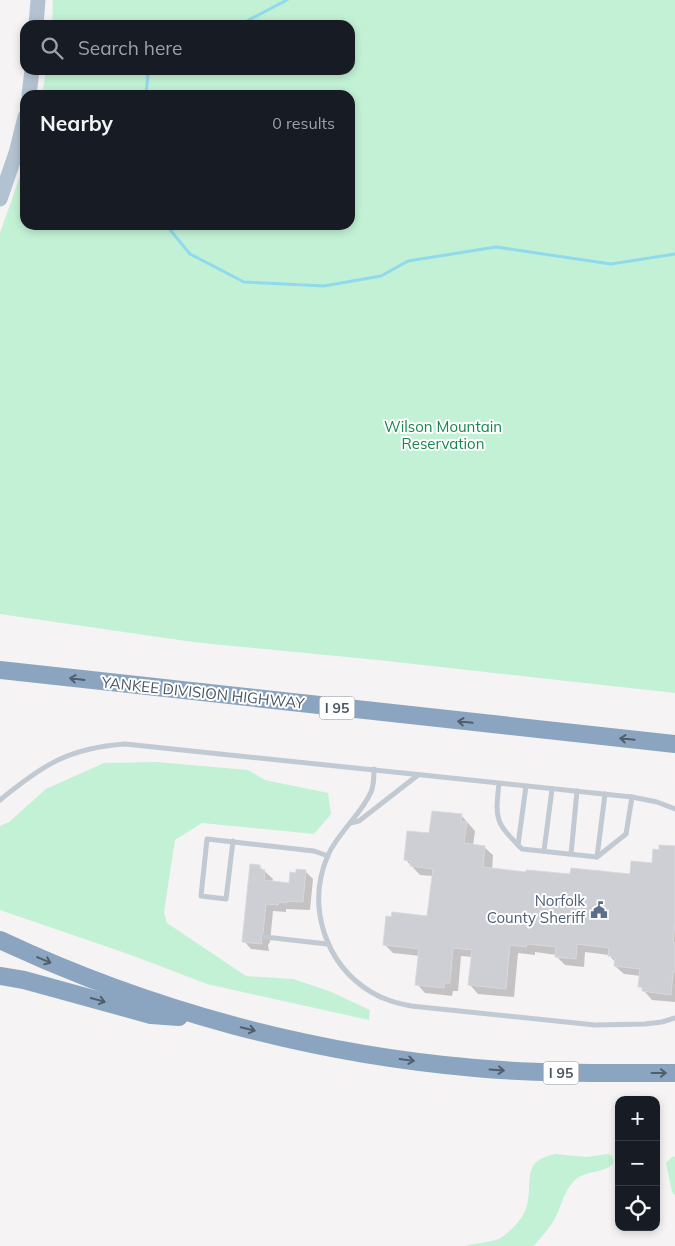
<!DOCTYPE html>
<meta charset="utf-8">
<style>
body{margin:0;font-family:Mulish,sans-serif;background:#242831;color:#f1f3f6}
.controls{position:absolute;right:15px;bottom:15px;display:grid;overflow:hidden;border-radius:10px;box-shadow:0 2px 8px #0003}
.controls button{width:45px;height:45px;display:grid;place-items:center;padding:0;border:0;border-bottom:1px solid #363941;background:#171b24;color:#f1f3f6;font:25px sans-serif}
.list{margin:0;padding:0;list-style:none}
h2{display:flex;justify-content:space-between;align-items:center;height:65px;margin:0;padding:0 20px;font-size:21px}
h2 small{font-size:16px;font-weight:400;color:#9ea1a6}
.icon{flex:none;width:28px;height:28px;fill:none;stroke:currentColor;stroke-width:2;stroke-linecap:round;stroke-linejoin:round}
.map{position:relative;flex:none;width:675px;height:1246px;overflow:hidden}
.search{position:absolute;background:#171b24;box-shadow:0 2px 8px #0003;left:20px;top:20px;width:335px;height:55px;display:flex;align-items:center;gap:12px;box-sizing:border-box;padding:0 18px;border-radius:15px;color:#9ea1a6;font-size:19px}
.panel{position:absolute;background:#171b24;box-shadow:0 2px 8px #0003;left:20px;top:90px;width:335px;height:140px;border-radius:15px}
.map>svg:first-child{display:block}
.green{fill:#c3f1d5}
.shadow{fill:#0003}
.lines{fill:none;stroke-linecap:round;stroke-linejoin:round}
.stream{stroke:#90daee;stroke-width:3}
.building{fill:#cdcfd5;stroke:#d7d9de}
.lane{stroke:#c1cad2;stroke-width:5}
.primary{stroke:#b3c2d1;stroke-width:15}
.highway{stroke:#8ba5c1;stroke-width:18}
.oneway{stroke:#505e6b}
.labels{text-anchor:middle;stroke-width:4;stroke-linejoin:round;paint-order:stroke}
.shield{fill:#fff;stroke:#808990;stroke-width:1}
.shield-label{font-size:14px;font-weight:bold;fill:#4a5661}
.park-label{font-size:15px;fill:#17864f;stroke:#fff}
.street-label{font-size:15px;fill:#4a5661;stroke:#fff}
.service-label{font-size:15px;fill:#4e5e75;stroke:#fff;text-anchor:end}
</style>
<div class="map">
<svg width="675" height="1246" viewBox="0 0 675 1246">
<rect width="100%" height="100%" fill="#f5f3f3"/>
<g class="green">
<polygon points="53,0 675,0 675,693 378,660 193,642 0,614 0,233 25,162 25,225 350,225 350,95 42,95 46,70 350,70 350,25 52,25"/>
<polygon points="156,762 248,770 265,780 328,793 331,814 314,834 202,823 175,840 164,912 167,923 246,976 293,979 329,991 370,1010 369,1020 207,984 131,955 0,910 0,826 9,822 46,789 104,763"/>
<path d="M556 1154 586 1157 607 1154 611 1155 613 1159V1164C602 1174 586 1170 575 1180 563 1191 561 1209 553 1222 548 1230 540 1238 534 1246H465C475 1243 496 1242 502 1237 511 1231 521 1220 525 1211 536 1185 517 1161 556 1154Z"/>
<polygon points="673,1156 675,1157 675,1195 672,1192 666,1163"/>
</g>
<g class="shadow">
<polygon points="461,815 475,831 473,846 484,847 493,855 492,870 571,876 631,876 653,864 660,851 675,848 675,1002 652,1000 640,986 641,976 624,974 615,966 616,963 609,955 585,952 584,967 565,965 557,957 557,955 535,952 535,955 518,953 514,997 478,994 470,985 473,957 461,956 458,991 453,991 452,996 425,993 417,984 420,956 393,953 384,944 429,917 433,876 420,875 405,859 430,834"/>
<polygon points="259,866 273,879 272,882 290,884 297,874 305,871 313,879 310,910 286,909 286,912 273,911 270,942 268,945 269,951 251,949 244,941"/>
</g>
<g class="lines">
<g class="stream">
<polyline points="239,25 287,0"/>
<polyline points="146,95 148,74 151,70"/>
<polyline points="166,225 190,254 244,282 324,286 381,276 408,261 496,247 611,264 675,254"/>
</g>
</g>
<g class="building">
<polygon points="432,811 462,814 461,821 467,822 464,843 485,846 483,867 526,872 526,870 570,874 571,868 630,874 631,861 652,863 653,849 659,850 659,845 675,846 675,922 673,942 675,943 675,972 673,972 671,995 642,991 642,987 638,987 640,969 614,966 615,957 608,956 609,948 577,944 576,959 555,957 556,947 527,944 526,947 510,945 506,989 468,985 472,950 453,948 450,983 444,983 444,988 415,985 419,949 383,945 386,916 391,917 392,912 427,916 433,869 410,866 411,861 404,860 407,831 429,833"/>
<polygon points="250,864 260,865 260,869 265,870 264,880 289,883 290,872 296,873 296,869 306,870 303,902 287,901 287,903 278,902 278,905 266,904 263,933 261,937 262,944 242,942"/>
</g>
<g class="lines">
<g class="lane">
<path d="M374 769C374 777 374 785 371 792 361 815 339 831 328 855 306 906 325 964 371 992 384 1000 397 1003 411 1006L595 1025 645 1024 662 1022 675 1018"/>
<polyline points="632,797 657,802 675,809"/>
<path d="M0 800C43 765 68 748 125 744L499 783C495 820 495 822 522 849L597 857 626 834 632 797 499 783"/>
<polyline points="350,823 359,821 418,775"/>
<polyline points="233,841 226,899 201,896 207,839 314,851 328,856"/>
<polyline points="518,845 526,786"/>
<polyline points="544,851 552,789"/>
<polyline points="571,854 577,791"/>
<polyline points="597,857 605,794"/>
<polyline points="265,937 327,944"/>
</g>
<g class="primary">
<polyline points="36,25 38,0"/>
<polyline points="29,95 32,70"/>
<polyline points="0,199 16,153 25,117"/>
</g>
<g class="highway">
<polyline points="0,670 675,744"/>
<path d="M0 940C149 1010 311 1054 475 1068 542 1074 608 1073 675 1073"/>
<polyline points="0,976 24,980 151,1015 179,1017"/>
</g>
</g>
<defs><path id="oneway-shaft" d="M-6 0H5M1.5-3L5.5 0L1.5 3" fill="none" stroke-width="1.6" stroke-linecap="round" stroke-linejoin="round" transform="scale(1.25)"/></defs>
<g class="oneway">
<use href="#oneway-shaft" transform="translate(77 679) rotate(-173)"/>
<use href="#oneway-shaft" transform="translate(465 722) rotate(-174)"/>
<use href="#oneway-shaft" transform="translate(627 739) rotate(-174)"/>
<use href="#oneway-shaft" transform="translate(44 960) rotate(23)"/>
<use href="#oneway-shaft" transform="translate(98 1000) rotate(15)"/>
<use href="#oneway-shaft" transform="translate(248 1029) rotate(14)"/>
<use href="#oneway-shaft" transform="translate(407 1060) rotate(8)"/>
<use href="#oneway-shaft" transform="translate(497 1070) rotate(4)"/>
<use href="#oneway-shaft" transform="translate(659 1073)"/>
</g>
<defs>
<g id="civic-bare" transform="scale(1.35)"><path d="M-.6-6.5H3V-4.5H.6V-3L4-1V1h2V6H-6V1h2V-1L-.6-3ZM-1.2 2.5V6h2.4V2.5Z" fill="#5c6f8a" stroke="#fff" stroke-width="2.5" paint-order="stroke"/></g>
</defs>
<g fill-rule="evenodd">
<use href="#civic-bare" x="599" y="910"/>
</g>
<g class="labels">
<g class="shield">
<rect x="319.5" y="696.5" width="35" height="23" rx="4"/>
<rect x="543.5" y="1061.5" width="35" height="23" rx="4"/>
</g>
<g class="shield-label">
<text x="337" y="713">I 95</text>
<text x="561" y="1078">I 95</text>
</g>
<g class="park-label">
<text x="443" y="432">Wilson Mountain<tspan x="443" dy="17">Reservation</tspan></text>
</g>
<g class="street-label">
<text transform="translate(203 693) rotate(6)" y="5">YANKEE DIVISION HIGHWAY</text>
</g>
<g class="service-label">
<text x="585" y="906">Norfolk<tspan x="585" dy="17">County Sheriff</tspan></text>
</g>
</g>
</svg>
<div class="controls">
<button>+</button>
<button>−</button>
<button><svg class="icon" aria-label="locate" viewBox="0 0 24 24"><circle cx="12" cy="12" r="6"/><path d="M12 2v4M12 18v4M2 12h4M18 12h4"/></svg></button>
</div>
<div class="search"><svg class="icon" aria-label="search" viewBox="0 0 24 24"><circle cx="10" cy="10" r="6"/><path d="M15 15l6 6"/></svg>Search here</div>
<section class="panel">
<h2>Nearby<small>0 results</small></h2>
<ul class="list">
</ul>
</section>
</div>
